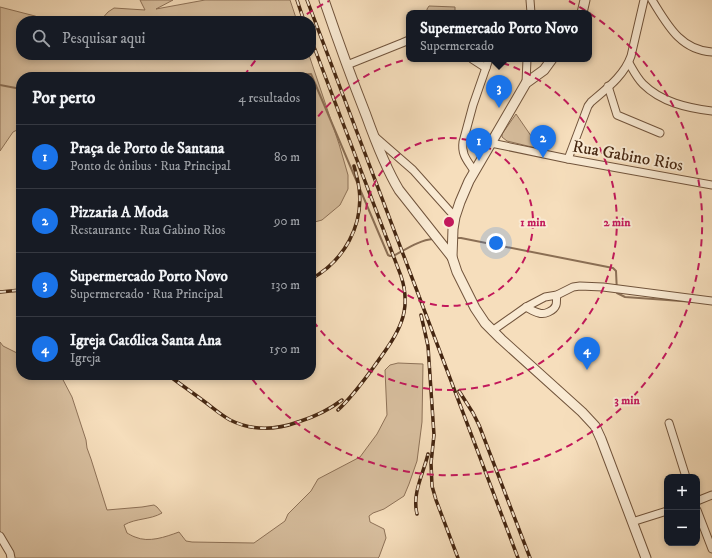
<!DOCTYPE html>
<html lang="pt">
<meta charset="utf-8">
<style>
body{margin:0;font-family:"IM FELL DW Pica",serif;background:#20242c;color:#f1f3f6}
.controls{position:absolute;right:12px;bottom:12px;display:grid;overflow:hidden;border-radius:8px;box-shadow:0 2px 6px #0003}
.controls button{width:36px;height:36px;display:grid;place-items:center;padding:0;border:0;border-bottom:1px solid #363941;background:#171b24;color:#f1f3f6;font:20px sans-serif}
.you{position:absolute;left:496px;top:243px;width:14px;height:14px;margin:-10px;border:3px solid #fff;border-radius:50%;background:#1a73e8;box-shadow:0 0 0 6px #1a73e833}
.badge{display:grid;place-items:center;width:26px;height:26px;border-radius:50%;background:#1a73e8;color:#fff;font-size:13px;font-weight:700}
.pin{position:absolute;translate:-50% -33px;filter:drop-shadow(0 1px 2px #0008)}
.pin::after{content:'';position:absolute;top:21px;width:14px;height:12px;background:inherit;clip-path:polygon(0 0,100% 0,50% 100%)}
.popup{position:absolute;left:406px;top:10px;width:186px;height:52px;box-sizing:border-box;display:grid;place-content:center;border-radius:8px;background:#171b24;filter:drop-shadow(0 1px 3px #0005);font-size:13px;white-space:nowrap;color:#9ea1a6}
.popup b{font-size:15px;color:#f1f3f6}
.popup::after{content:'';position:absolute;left:50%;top:100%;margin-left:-8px;border:8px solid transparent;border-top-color:#171b24}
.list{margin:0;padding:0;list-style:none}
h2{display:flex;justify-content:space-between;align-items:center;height:52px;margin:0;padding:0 16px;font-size:17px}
h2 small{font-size:13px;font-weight:400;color:#9ea1a6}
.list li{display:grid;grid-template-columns:26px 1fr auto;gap:12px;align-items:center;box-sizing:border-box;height:64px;padding:0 16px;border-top:1px solid #363941}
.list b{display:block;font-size:15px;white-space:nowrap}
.list p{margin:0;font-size:13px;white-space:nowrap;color:#9ea1a6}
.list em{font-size:13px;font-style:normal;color:#9ea1a6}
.icon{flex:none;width:22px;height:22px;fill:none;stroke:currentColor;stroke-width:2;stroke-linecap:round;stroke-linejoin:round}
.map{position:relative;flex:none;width:712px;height:558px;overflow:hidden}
.search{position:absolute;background:#171b24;box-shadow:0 2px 6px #0003;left:16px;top:16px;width:300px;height:44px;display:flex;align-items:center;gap:10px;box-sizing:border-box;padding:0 14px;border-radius:16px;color:#9ea1a6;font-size:15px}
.panel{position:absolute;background:#171b24;box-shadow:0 2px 6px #0003;left:16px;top:72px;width:300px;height:308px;border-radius:16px}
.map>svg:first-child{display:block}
.green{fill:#d8bf9f;stroke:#8e7258}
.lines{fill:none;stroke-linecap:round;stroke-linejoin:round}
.stream{stroke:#8b6f55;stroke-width:2}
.minor-casing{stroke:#71543c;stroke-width:9}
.tertiary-casing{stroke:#71543c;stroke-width:11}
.minor{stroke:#f9ead3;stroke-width:7}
.tertiary{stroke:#f9ead3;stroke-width:9}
.rail-casing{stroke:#452611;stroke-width:3.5}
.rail{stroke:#f9ead3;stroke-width:2;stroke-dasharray:6;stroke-linecap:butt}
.ring{fill:none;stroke:#c2185b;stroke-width:2;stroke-dasharray:7 5}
.labels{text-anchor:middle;stroke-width:4;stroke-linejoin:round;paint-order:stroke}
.street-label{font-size:17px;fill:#452611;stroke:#f9ead3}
.centre{fill:#c2185b;stroke:#f9ead3;stroke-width:2}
.ring-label{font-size:12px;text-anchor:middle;font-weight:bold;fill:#c2185b;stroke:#f9ead3;stroke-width:4;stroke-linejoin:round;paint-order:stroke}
</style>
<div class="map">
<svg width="712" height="558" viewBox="0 0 712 558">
<rect width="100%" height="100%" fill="#f6debc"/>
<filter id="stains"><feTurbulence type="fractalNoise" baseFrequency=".005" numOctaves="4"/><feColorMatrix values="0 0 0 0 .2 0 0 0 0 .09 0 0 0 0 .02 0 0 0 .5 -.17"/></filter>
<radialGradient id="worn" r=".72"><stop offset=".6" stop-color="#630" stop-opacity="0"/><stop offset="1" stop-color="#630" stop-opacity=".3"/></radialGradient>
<g class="green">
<polygon points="140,0 173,0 156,9 205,0 290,0 297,21 100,21 108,12 114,8 145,10"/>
<polygon points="429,6 455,7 455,13 427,13 427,9"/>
<polygon points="0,7 35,16 48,21 21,21 21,55 309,55 339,144 348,175 348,189 340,205 322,220 311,223 311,77 21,77 21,128 13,132 0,151"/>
<polygon points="516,114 538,146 536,148 507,141 502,137 502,134"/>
<path d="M0 342 3 346 21 355V375L61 376 72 397 86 440 87 448 91 459 107 510 142 507 154 505 157 507 162 513C150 520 136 518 124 525L127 533C129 534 132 536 135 537 149 543 165 537 179 532L186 541 192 542 254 543 285 521 288 514 311 491 318 479 360 457 377 434 387 415 385 370 390 365 398 363 423 364 422 422 417 461 409 484 404 496 384 509 373 513 369 516 370 522 384 529 386 538 379 557 378 558H14L8 544 0 531Z"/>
</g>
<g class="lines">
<g class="stream">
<path d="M251 77 311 74 388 255 390 256H393C405 250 419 240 433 239"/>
<polyline points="0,85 21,89"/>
<polyline points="456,238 461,238 613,268 616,271 617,293 625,297 695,302"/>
</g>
<g class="minor-casing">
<g id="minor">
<polyline points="530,0 531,13"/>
<path d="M652 0C667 24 680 50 712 52"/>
<polyline points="472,59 486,68"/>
<path d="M629 63C633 70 637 78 643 84 661 102 687 108 712 111"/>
<polyline points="347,65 402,43 409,40"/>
<polyline points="526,83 527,59"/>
<polyline points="608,86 617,115 660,133"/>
<polyline points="374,136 413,170 455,217"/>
<polyline points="491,143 568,159 712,185"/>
<path d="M568 159 588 106 591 102C606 89 624 76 631 56L644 0"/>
<path d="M474 171C468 161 461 155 463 142L473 105 489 59"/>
<path d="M526 307C530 309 534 312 539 313 544 315 554 311 556 305 557 302 556 298 557 295"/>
<polyline points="492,331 526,307 545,297 557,295 573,287 580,286 603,287 712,301"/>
<polyline points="669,423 686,477"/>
<polyline points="697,501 712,495"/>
<polyline points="697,510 712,549"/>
<polyline points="632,522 667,511"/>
<polyline points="0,536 10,553 11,558"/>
</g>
</g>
<g class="tertiary-casing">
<g id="tertiary">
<path d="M324 0C337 38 351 77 366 115 375 140 385 167 399 190L452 257"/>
<polyline points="582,13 585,0"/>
<polyline points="552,59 544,70 526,83 469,181 460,202 455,217 453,229 452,257 457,272 475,308 485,323 501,339 582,412 595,426 601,439 646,558"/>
</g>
</g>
<use href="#minor" class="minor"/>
<use href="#tertiary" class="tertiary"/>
<g class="rail-casing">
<g id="rail">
<polyline points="297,0 304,21"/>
<polyline points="307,0 518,558"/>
<path d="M311 39 401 276C414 315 395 337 373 368 362 383 352 397 338 410"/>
<path d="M311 279C344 261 364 225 359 188 358 180 356 173 354 166"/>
<polyline points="0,292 21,290"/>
<polyline points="421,315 424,328 428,346 434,435 431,463 432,486 436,500 458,558"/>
<path d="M168 375C180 384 193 393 205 402 213 408 221 415 230 420 252 431 276 430 298 422 314 417 329 410 342 400"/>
<polyline points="459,391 473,413 479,425 530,558"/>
<path d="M417 514C412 493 423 475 428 454"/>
</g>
</g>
<use href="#rail" class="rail"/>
</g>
<g class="ring">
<circle cx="449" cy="222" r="84"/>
<path d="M311 126A168 168 0 1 1 311 318"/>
<path d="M244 76A252 252 0 0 1 260 55M297 21A252 252 0 0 1 329 1M569 1A252 252 0 1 1 249 375"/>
</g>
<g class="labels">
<g class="street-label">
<text transform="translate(628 155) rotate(10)" y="6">Rua Gabino Rios</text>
</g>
</g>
<circle cx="449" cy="222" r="6" class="centre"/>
<g class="ring-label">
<text x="533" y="226">1 min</text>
<text x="617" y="226">2 min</text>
<text x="627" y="404">3 min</text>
</g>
<rect width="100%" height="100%" filter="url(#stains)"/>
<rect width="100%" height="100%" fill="url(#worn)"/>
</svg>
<div class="controls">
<button>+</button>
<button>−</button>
</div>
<div class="you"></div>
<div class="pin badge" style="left:479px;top:161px">1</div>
<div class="pin badge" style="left:543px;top:158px">2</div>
<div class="pin badge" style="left:499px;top:108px">3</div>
<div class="popup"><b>Supermercado Porto Novo</b>Supermercado</div>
<div class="pin badge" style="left:587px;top:370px">4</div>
<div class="search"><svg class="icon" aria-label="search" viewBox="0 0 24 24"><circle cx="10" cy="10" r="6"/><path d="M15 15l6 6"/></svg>Pesquisar aqui</div>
<section class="panel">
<h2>Por perto<small>4 resultados</small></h2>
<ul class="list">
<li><span class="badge">1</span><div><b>Praça de Porto de Santana</b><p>Ponto de ônibus · Rua Principal</p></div><em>80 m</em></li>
<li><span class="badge">2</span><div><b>Pizzaria A Moda</b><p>Restaurante · Rua Gabino Rios</p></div><em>90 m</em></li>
<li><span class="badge">3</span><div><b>Supermercado Porto Novo</b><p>Supermercado · Rua Principal</p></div><em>130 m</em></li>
<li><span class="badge">4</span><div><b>Igreja Católica Santa Ana</b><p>Igreja</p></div><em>150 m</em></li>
</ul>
</section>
</div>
